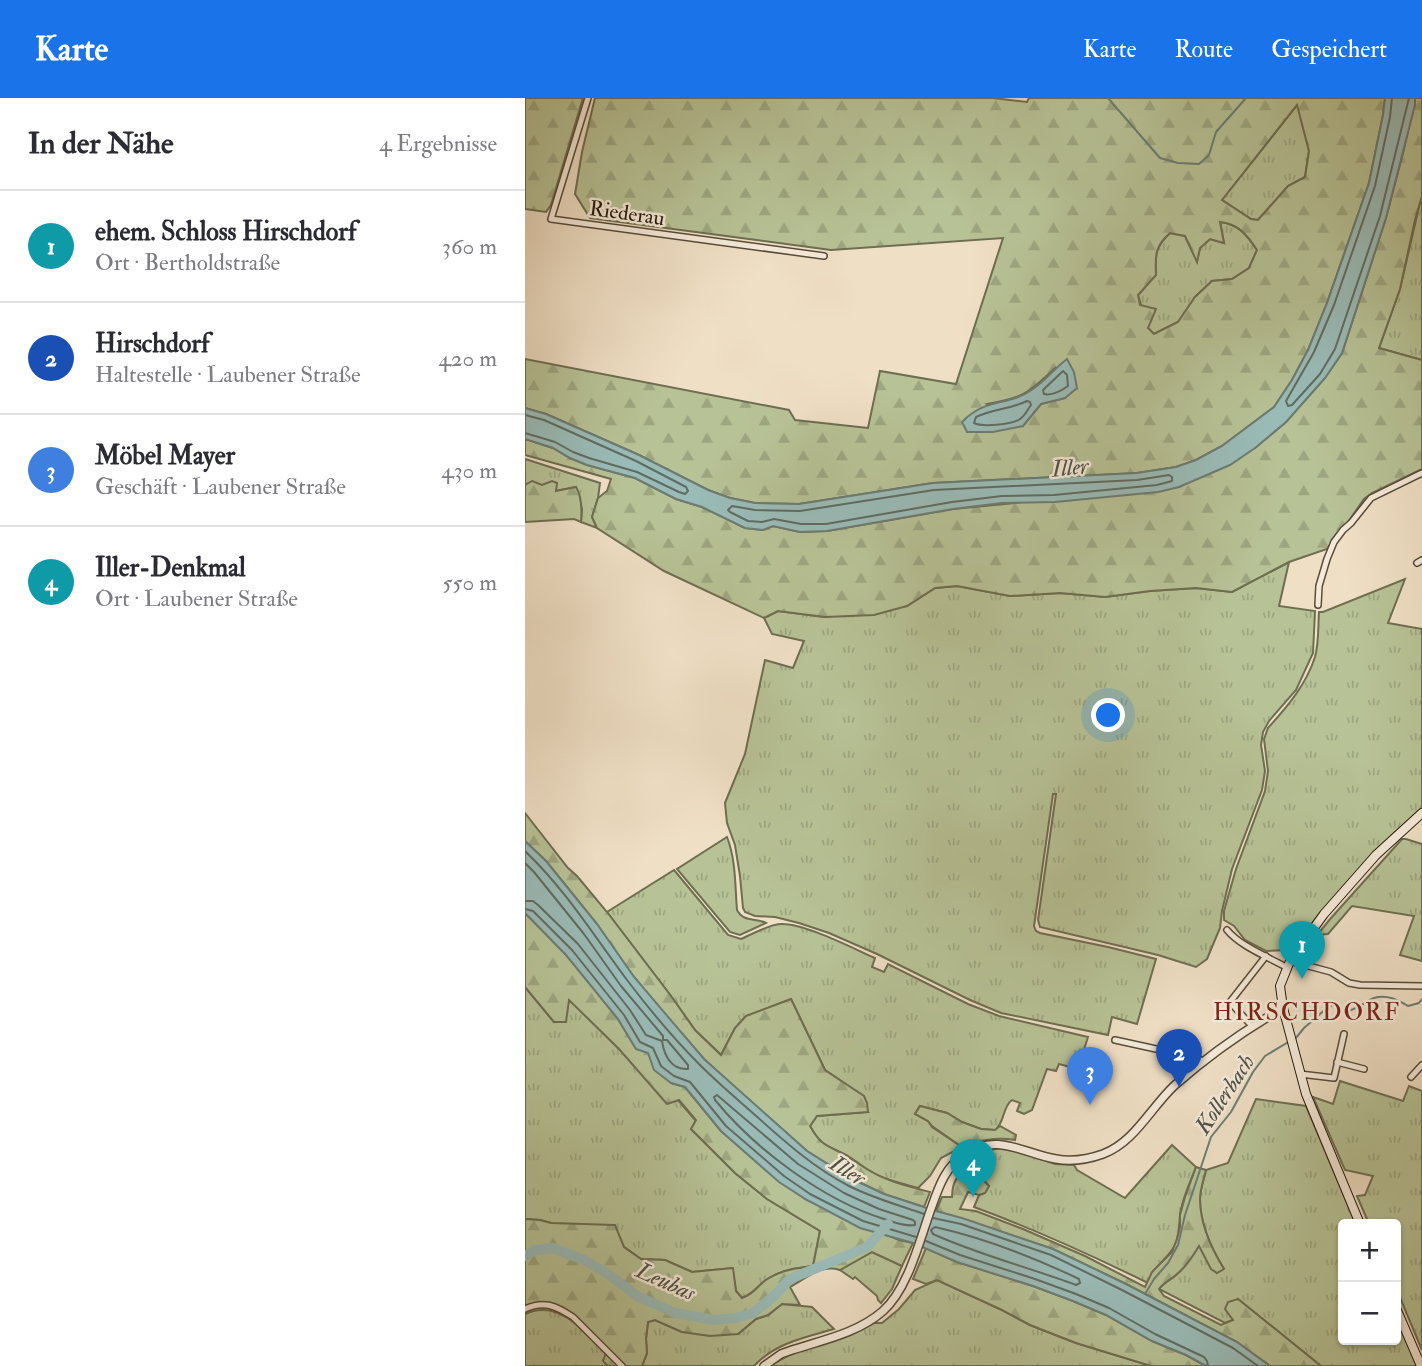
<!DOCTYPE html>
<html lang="de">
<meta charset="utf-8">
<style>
body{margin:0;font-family:"IM FELL Double Pica",serif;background:#f2f2f3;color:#2b2b33}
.controls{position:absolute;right:21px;bottom:21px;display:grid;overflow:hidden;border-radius:7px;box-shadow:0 2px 5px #0004}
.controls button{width:63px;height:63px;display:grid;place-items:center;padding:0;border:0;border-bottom:2px solid #e1e1e2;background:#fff;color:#2b2b33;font:35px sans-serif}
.you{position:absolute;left:584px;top:618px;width:24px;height:24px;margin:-18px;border:5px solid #fff;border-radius:50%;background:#1a73e8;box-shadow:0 0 0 10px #1a73e833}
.badge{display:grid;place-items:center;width:46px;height:46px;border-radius:50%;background:#1a73e8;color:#fff;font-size:23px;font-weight:700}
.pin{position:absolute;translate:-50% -58px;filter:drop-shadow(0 2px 4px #0008)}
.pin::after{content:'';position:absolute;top:37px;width:24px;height:21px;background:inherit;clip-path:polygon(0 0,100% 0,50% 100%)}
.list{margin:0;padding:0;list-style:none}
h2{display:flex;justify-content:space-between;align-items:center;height:91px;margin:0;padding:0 28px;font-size:30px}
h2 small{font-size:23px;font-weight:400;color:#7c7c81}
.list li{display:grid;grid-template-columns:46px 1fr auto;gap:21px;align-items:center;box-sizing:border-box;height:112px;padding:0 28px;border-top:2px solid #e1e1e2}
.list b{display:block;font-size:26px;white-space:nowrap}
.list p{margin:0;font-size:23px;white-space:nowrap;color:#7c7c81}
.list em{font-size:23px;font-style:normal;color:#7c7c81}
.map{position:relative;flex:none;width:897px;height:1268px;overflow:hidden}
header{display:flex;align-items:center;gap:42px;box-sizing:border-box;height:98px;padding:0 35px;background:#1a73e8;color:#fff}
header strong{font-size:33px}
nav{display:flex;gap:38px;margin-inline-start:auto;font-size:24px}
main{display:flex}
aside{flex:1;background:#fff}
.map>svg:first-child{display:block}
.grass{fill:url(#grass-tufts);stroke:#6e6e51;stroke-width:2}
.forest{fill:url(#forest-firs);stroke:#6e6e51;stroke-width:2;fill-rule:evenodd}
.water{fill:#9abcb8;stroke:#6c7c73;stroke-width:2}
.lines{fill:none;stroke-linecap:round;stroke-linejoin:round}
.shore{stroke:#606c62;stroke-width:2}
.stream{stroke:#6c7c73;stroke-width:2}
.river{stroke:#9abcb8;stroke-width:10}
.minor-casing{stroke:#584c3a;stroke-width:8}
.tertiary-casing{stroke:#584c3a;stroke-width:10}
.secondary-casing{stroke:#261b0c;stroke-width:10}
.minor{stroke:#f5ead9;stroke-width:5}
.tertiary{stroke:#f5ead9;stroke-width:7}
.secondary{stroke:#f5ead9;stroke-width:8}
.labels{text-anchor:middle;stroke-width:5;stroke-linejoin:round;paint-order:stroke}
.street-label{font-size:21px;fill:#261b0c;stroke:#f5ead9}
.water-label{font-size:23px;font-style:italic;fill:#4f5348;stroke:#f5ead9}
.quarter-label{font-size:24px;letter-spacing:2px;fill:#7a1f14;stroke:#f5ead9}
</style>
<header>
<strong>Karte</strong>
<nav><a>Karte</a><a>Route</a><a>Gespeichert</a></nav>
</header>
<main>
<aside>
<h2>In der Nähe<small>4 Ergebnisse</small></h2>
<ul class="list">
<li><span class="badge" style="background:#0f9aa8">1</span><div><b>ehem. Schloss Hirschdorf</b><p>Ort · Bertholdstraße</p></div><em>360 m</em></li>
<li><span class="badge" style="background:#1a4fb4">2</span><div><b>Hirschdorf</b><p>Haltestelle · Laubener Straße</p></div><em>420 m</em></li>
<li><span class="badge" style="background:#3f7fe0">3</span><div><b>Möbel Mayer</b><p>Geschäft · Laubener Straße</p></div><em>430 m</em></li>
<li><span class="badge" style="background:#0f9aa8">4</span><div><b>Iller-Denkmal</b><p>Ort · Laubener Straße</p></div><em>550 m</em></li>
</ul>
</aside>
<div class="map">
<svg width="897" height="1268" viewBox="0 0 897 1268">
<defs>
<pattern id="grass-tufts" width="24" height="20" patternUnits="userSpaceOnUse" patternTransform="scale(1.75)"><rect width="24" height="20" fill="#b7c296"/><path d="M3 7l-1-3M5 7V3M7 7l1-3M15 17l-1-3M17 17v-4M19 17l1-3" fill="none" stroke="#9da680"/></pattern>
<pattern id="forest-firs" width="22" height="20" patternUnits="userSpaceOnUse" patternTransform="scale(1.75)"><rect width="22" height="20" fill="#b7c296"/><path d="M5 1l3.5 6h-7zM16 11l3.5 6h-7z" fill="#9da680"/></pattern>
</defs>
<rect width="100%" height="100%" fill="#efdfc5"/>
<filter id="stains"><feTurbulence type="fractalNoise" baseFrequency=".00286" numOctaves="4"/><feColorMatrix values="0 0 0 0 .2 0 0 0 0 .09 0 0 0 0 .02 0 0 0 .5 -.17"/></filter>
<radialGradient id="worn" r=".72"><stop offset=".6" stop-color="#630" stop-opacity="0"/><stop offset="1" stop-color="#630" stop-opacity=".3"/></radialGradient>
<g class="grass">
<polygon points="773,6 784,53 780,79 763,88 733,122 726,121 697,102"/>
<polygon points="897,96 897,262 854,250 875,191"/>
<path d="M695 124C714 126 722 137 732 152L724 170 707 181 687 183 670 199 653 224 629 236 623 230 613 197 631 177C630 157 630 149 645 135L660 138 672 163 675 150 685 141 699 145Z"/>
<polygon points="0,361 75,385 73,400 67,419 72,430 56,424 57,411 51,389 30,393 7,384 0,387"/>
<polygon points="764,464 754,508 790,513 788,555 771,592 744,623 738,634 736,647 740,673 737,692 707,771 697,813 695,830 682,861 671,869 633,857 515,829 513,822 531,696 528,696 509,828 511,833 515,835 583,849 631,861 612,926 587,919 583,937 476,915 445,902 352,856 304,835 274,825 250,819 230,818 220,814 218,810 215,778 210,747 202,725 200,705 220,656 240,562 268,570 279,543 247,536 239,520 253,513 300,519 382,508 410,490 432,488 485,498 535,495 580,499 625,493 671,490 707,494"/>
<path d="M880 481 863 525 897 531V710L873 732 796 814 781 833 765 846 763 852 741 853 720 842 709 828 699 822V813L711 771 740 693 743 673 739 641 743 630C762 609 781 587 790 559 794 545 793 529 794 514H798Z"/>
<path d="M202 739C211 762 210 788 212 812 219 825 230 819 241 825L215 837 205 834 152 771Z"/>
<polygon points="877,741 881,741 897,746 897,863 875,857 889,818 827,808 803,836 792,837 806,820"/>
<path d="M149 772 203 837 216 841C228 836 244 826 257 826 281 826 327 850 350 860L347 869 359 874 363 866 443 906 474 918 563 939 556 961 549 959 545 969 534 966 531 973 522 971 507 1012 499 1016 492 1013 495 1005 487 1002C477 1009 480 1025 470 1032L456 1031 437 1024 422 1015 395 1008 390 1016 403 1023 407 1029 437 1049 416 1060 405 1078 393 1090C377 1085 360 1082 346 1074 338 1069 331 1063 323 1058 303 1047 297 1050 285 1028L292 1018 343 1014 313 981 300 972 266 901 221 918 210 930 196 957 170 932 146 898 82 814Z"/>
<path d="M0 889 29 924 44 901 94 951 153 1002 171 1023 166 1031 210 1075 242 1101 295 1133 288 1168C272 1170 257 1172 244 1180 232 1187 231 1195 217 1200L211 1193 207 1170 167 1174 140 1162 116 1161 99 1149 26 1125 15 1122 0 1121Z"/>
<polygon points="815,983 878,1003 884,988 897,993 897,1252 871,1190 871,1126 844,1126 832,1098 840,1097 848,1078 820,1072 788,999 808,1006"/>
<path d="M731 1001 781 1008 831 1126H818V1242H871V1219L892 1268H796L713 1201 708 1222 700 1225 634 1191C639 1184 646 1182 652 1176 662 1168 668 1157 674 1147L699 1171C686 1150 675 1126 675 1101 675 1091 679 1081 681 1072L703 1065Z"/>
<path d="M647 1047 671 1069C665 1085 657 1101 655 1117 654 1127 654 1135 651 1145 643 1163 630 1164 623 1185 566 1157 509 1131 449 1109L454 1097 460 1095 464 1088 446 1069 436 1073 452 1054 477 1050 485 1051 530 1066 549 1067 552 1072 600 1100Z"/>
<polygon points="347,1154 377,1168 367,1191 356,1205 353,1202 352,1198 330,1179 328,1181 315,1172"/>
<polygon points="412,1182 477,1212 505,1227 551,1245 626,1268 244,1268 268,1255 327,1236 349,1225 357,1225 374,1211 390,1192"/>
<path d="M257 1206 287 1209 309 1231C281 1239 250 1245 229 1268H117L122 1255 121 1241 123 1224 130 1222 157 1234 213 1236 231 1221 243 1217Z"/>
<polygon points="8,1212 26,1212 46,1221 81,1255 79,1263 83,1268 0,1268 0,1216"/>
</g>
<g class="forest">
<polygon points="0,0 58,0 26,107 21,114 0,111"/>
<path d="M70 0H468L502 4 504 0H860L858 17 844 85 802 205 783 252 767 282 749 309 697 348 671 362 651 369 612 375 408 385 274 406 230 405 205 400 183 392 114 357 21 316 0 310V261L264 312 270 322 343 330 355 273 431 286 478 140 306 152 65 120 50 96 57 54ZM772 7 784 53 780 79 763 88 733 122 726 121 697 102ZM695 124C714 126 722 137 732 152L724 170 707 181 687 183 670 199 653 224 629 236 623 230 631 211 615 207 613 197 631 177C630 157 630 148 645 135L660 138 672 164 675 150 685 141 699 145ZM530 270 540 300 516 306 498 328 462 306C498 300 504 295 530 270Z"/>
<polygon points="890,0 897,0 897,98 890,122 875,191 854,250 897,262 897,371 847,395 839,401 823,424 817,430 802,451 764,464 707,494 671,490 625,493 580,499 535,495 485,498 432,488 410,490 382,508 349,517 300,519 253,513 239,520 139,473 72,430 67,419 73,400 82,393 86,381 0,357 0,341 28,350 45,360 62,367 110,380 151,401 177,409 220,430 238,432 248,428 275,434 302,433 428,411 654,389 730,350 761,324 800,280 817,255 861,120 879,51"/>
<path d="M7 383 17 387 27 383 32 385 31 393 51 389C57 399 57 412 56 424L49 421 0 424V387Z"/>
<path d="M0 715 43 770 52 778 82 814 146 898 170 932 196 957 210 930 221 918 266 901 300 972 339 998 342 1005 343 1014 292 1018 285 1028C297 1050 304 1047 323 1059 331 1063 339 1070 347 1074 364 1084 386 1089 405 1094L399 1109 359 1096 325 1080 282 1053 206 986 179 961 144 921 109 879 72 826 21 763 0 743Z"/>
<path d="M0 815 41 856 93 921 111 951 123 954 146 985 160 989 196 1033 255 1084 282 1102 374 1142 388 1145 377 1168 347 1154 315 1172C295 1166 282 1180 265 1189L275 1207 257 1206 243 1217 231 1221 213 1236 185 1238 157 1234 130 1222 123 1224 121 1241 122 1255 117 1268H83L78 1263 81 1255C59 1234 34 1200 0 1216V1121L15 1122 26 1125 90 1127 99 1149 116 1161 140 1162 167 1174 208 1170 211 1193 217 1200C231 1195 232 1187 244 1180 257 1172 272 1170 288 1168L295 1133 242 1101 210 1075 166 1031 171 1022 154 1002 142 1006 94 951 44 902 41 924H29L0 889Z"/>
<path d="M395 1008 422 1015 437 1024 456 1031 470 1032 475 1028 491 1037 490 1042C470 1039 455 1042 437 1049L407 1028 403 1023 390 1016Z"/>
<path d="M446 1069 464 1088 460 1095 454 1097 443 1094 435 1111 451 1113 498 1131 560 1158 620 1189 627 1174 647 1154 652 1141 655 1129V1117L660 1099 671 1069 681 1072C679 1081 675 1091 675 1101 675 1126 686 1150 699 1171L692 1175 686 1171 674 1148C668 1158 661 1169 652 1176 646 1182 639 1184 634 1191L639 1198 696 1227 708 1222 700 1211 703 1204 713 1201 796 1268H745L712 1244 601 1186 528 1151 411 1113 417 1099H427C427 1084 433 1074 446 1069Z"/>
<polygon points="401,1150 432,1164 508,1188 548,1203 581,1217 627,1243 661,1257 681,1268 626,1268 551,1245 505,1227 477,1212 412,1182 401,1186 388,1181"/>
</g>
<g class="water">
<polygon points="860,0 890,0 890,7 861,120 817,255 800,280 761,324 730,350 705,367 654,389 633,394 530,404 477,405 428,411 302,433 275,434 248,428 238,432 220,430 177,409 151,401 110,380 62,367 45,360 28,350 0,341 0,310 21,316 114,357 183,392 205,400 230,405 274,406 408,385 612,375 651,369 671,362 697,348 749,309 767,282 783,252 802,205 844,85 858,17"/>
<path d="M542 261 549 274 552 290 540 300 516 306 498 328 468 334H442L437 324C461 299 483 309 508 291 520 283 530 270 542 261Z"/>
<polygon points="0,743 21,763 72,826 109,879 179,961 282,1053 325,1080 359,1096 411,1113 437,1120 528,1151 601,1186 712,1244 745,1268 681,1268 661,1257 627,1243 581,1217 548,1203 508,1188 432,1164 388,1145 335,1130 282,1102 254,1084 196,1033 160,989 146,985 129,972 123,955 111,951 93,921 41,857 0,815"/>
</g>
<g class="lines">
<g class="shore">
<polyline points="867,0 865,19 850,88 809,207 789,254 761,303 763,308 767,307 795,276 810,251 855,118 884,0"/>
<path d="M538 273 542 277 543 288C536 293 527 298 519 296L518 292Z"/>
<path d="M502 303 505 304 506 307C503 311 499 319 495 321 486 327 457 329 449 325L451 319C468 311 486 311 502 303Z"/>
<polyline points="0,317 19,322 111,363 161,389 163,393 160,396 154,394 112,374 64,360 48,354 30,344 0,335"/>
<polygon points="644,377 647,379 647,383 632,387 529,397 477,398 427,404 301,426 276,426 249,421 237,424 223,423 205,414 203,412 207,408 230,412 275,413 409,392 612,382"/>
<path d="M0 753C40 791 69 838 102 882 124 911 150 942 175 967 193 985 212 1001 230 1017 259 1043 289 1070 324 1088 348 1100 373 1107 399 1116"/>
<path d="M0 765 9 774 59 836 96 888 138 938V942H142L163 967V971C146 972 139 957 137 943L121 937 105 912 53 846 13 807 8 803H0"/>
<polyline points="0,811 8,813 47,852 99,917 115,944 128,950 136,968 149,978 165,984 201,1028 259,1078 285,1096 338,1123 391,1139"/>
<path d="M192 997 273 1066 319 1095 354 1111 388 1122 390 1124V1127C380 1129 369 1124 359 1121 298 1102 230 1051 190 1002L189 999Z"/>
<polyline points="408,1120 436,1126 526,1157 597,1192 708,1250 733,1268"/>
<path d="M410 1129C459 1140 508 1159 554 1181L555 1185 551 1187C503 1169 454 1157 408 1136L406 1132Z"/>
<polyline points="401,1143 435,1157 510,1181 551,1196 584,1210 630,1236 679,1259 682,1263 683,1268"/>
</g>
<g class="stream">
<polyline points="583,0 635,60 653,65 674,66 684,57 691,34 721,0"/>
<path d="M770 941 779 930 803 909 808 907 822 913C833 911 839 904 849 900 862 896 873 902 883 908L894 905 897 901"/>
<polyline points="620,1196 629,1181 643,1165 653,1147 660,1117 686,1039 706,1014 728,974 740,958 765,943"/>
</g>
<polyline class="river" points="0,1158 10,1152 28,1150 59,1162 83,1176 114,1199 150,1215 189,1222 211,1220 228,1215 248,1199 265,1181 342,1149 363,1126"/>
<g class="minor-casing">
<g id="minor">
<polyline points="63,0 26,121 299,158"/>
<polyline points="892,465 897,462"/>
<polyline points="793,507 794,488 802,461 809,444 818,432 826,425 846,400 897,375"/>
<path d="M702 832C715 848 743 859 761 869"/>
<polyline points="765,863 806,874 824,885 835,887 897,888"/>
<polyline points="727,928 705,904 741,858"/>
<polyline points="590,942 672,960 679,964"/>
<polyline points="812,964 839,971"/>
<polyline points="775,976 809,980 819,936"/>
<polyline points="886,979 897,967"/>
<path d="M0 1211C19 1202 31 1208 48 1219L97 1268"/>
</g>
</g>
<g class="tertiary-casing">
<path id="tertiary" d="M239 1268 256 1256 267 1252C298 1242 333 1235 358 1213 384 1190 395 1140 407 1108 414 1088 421 1068 440 1056 473 1034 499 1056 531 1061 547 1064 564 1061 578 1056 610 1044 626 1009 650 987 683 958 720 932 758 910"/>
</g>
<g class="secondary-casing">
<g id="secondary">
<polyline points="835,1126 781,996 758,910 755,888 765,863 799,816 851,757 897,715"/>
<polyline points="871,1210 896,1268"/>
</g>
</g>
<use href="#minor" class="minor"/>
<use href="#tertiary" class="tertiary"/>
<use href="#secondary" class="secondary"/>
</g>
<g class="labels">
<g class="street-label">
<text transform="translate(102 115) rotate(8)" y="7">Riederau</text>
</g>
<g class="water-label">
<text transform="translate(545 369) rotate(-6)" y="8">Iller</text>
<text transform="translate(699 996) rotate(-57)" y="8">Kollerbach</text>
<text transform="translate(323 1072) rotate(31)" y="8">Iller</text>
<text transform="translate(141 1183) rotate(24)" y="8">Leubas</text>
</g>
<g class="quarter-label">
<text x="782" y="922">HIRSCHDORF</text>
</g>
</g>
<rect width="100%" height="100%" filter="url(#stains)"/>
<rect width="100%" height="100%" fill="url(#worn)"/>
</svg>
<div class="controls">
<button>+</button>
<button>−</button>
</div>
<div class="you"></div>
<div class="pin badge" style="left:777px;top:881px;background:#0f9aa8">1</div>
<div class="pin badge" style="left:654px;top:989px;background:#1a4fb4">2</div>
<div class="pin badge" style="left:565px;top:1007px;background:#3f7fe0">3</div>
<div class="pin badge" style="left:448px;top:1099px;background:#0f9aa8">4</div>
</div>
</main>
